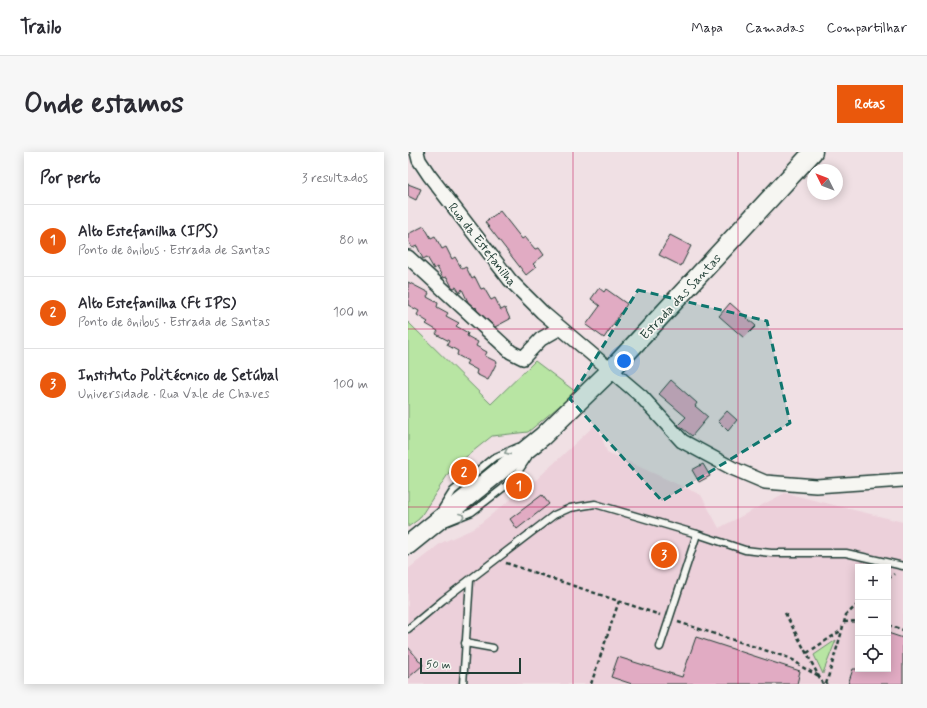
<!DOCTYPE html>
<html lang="pt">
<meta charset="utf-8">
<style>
body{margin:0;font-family:Mynerve,sans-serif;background:#f7f7f7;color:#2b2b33}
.controls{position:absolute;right:12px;bottom:12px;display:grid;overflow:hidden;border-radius:0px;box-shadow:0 2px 10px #0003}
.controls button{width:36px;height:36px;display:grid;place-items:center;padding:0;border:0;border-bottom:1px solid #e1e1e2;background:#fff;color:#2b2b33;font:20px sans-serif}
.compass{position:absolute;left:399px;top:12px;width:36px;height:36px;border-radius:50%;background:#fff;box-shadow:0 2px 10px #0003;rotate:312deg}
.scale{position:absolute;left:12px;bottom:10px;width:101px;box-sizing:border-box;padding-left:4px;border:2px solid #1f3d34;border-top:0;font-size:11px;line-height:14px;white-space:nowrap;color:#1f3d34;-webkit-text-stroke:3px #f6f6f2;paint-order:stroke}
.you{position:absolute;left:216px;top:209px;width:14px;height:14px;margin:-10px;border:3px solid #fff;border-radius:50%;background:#1a73e8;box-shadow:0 0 0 6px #1a73e833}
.badge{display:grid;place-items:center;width:26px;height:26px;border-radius:50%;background:#ea580c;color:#fff;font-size:13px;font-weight:700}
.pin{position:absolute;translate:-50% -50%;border:2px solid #fff;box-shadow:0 1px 4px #0006}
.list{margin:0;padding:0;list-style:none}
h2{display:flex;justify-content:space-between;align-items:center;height:52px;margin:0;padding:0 16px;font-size:17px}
h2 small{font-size:13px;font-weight:400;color:#7c7c81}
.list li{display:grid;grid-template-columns:26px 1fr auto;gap:12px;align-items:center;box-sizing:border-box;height:72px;padding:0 16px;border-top:1px solid #e1e1e2}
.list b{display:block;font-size:15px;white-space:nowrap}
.list p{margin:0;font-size:13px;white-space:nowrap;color:#7c7c81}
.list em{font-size:13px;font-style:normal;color:#7c7c81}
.icon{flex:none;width:22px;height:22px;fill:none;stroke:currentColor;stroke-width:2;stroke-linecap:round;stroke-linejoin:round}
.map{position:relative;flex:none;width:495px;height:532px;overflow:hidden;border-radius:0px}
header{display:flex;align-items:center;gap:24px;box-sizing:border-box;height:56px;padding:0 20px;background:#fff;border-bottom:1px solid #e1e1e2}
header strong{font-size:19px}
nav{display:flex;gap:22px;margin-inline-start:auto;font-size:14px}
.intro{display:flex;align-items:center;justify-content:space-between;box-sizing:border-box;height:96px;padding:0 24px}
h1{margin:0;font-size:28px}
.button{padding:10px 18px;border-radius:0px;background:#ea580c;color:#fff;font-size:14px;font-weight:700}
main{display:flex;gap:24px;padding:0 24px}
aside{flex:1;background:#fff;border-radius:0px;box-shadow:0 2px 10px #0003}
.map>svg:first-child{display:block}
.built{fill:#ecd0da;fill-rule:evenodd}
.green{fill:#b8e5a3;stroke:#6c916c}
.building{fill:#e1abc3;stroke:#1f3d34}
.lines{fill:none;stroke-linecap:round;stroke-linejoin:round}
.service-casing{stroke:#1f3d34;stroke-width:9}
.minor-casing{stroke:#1f3d34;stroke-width:16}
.secondary-casing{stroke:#1f3d34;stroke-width:21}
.path{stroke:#1f3d34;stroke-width:2.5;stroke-dasharray:4 3;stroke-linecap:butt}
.service{stroke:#f6f6f2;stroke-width:6}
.minor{stroke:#f6f6f2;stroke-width:13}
.secondary{stroke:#f6f6f2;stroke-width:18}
.oneway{stroke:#8a9a93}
.marked{fill:#0f766e;fill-opacity:0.2;stroke:#0f766e;stroke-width:3;stroke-dasharray:8 5;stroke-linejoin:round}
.grid{fill:none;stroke:#c2185b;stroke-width:1;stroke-opacity:0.55}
.labels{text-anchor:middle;stroke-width:3.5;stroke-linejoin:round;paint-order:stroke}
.street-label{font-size:13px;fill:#1f3d34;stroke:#f6f6f2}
</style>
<header>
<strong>Trailo</strong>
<nav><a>Mapa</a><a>Camadas</a><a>Compartilhar</a></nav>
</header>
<div class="intro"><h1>Onde estamos</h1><a class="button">Rotas</a></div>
<main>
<aside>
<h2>Por perto<small>3 resultados</small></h2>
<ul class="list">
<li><span class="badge">1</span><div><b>Alto Estefanilha (IPS)</b><p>Ponto de ônibus · Estrada de Santas</p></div><em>80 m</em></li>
<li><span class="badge">2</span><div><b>Alto Estefanilha (Ft IPS)</b><p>Ponto de ônibus · Estrada de Santas</p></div><em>100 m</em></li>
<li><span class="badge">3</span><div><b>Instituto Politécnico de Setúbal</b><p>Universidade · Rua Vale de Chaves</p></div><em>100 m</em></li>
</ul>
</aside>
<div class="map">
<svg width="495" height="532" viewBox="0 0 495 532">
<rect width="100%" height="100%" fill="#f0e0e4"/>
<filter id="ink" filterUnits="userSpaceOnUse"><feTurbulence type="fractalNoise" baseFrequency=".025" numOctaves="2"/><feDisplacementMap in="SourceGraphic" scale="8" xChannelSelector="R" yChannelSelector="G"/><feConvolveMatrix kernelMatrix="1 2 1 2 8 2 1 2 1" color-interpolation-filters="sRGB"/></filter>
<g filter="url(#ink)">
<path class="built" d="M189 271 199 300 293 343 311 376 377 341 495 370V532H0V417L33 391 65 377 129 327ZM450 415H480V517H450Z"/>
<g class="green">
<polygon points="0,170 83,252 127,209 168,240 120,280 84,284 44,316 11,367 0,375"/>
<polygon points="428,488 415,521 415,522 406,503"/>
</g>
<g class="building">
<polygon points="0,32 13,37 8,48 0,44"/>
<polygon points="92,59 114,87 117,85 127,97 131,96 136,103 125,112 128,115 118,123 77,70"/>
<polygon points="16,74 23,86 27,84 34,97 38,95 44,107 47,105 54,117 58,115 64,127 67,125 73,137 76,136 83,148 87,146 93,158 97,156 102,167 87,175 69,158 68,155 67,156 60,150 54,137 52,141 48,135 46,136 44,135 39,125 35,126 29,115 26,117 19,105 15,107 9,94 4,96 0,88 0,82"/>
<polygon points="262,83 283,94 273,114 251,103"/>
<polygon points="0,130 21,141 19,145 30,151 29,155 40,161 38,164 51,171 48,174 60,181 59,184 70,190 68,194 79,200 77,204 89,210 80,228 68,222 69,218 58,212 60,209 49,203 50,199 39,193 41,189 28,182 30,179 18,172 20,170 9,163 11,159 0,153"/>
<polygon points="191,136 196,140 198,137 219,152 196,186 178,173 192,154 183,147"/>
<polygon points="322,151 348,174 336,186 311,164"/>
<polygon points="263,228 289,251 287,254 300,265 284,284 270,273 278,265 251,242"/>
<polygon points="319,259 329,268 320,279 310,269"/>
<polygon points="295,312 302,324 291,330 284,318"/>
<polygon points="134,343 141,352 109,377 102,367"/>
<polygon points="480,481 495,486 495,532 440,532 445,517 480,517"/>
<polygon points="288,485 392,519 389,532 224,532 203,525 210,505 274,525"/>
<polygon points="0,495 15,513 0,526"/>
</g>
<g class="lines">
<g class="service-casing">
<g id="service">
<polyline points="33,358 45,339 85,306 110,295"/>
<polyline points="39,370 64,360 104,329 120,305"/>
<polyline points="0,477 35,448 146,363 162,356 187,352 289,382 337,398 363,401 438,401 495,414"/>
<polyline points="57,491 85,496"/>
<polyline points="252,495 289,382"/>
<polyline points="55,532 62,428"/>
</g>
</g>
<g class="minor-casing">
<g id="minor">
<polyline points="9,0 11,8 21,23 102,128 134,160 233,244 274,289 324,316 357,330 408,334 495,328"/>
<polyline points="0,105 103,200 115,206 133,187 152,176"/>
</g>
</g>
<g class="secondary-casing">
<polyline id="secondary" points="0,393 135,284 202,219 405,0"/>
</g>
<g class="path">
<polyline points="98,411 252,463"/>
<polyline points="480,427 486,422"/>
<polyline points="377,461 415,532"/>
<polyline points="270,470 381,506 387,509 394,515 411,524"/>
<polyline points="436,470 450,469"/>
<polyline points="480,473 495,478"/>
<polyline points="399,501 434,478 438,463 450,452"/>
<polyline points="183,532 211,449"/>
<polyline points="418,532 434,479"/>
</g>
<use href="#service" class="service"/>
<use href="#minor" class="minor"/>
<use href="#secondary" class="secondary"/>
</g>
<defs><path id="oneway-chevron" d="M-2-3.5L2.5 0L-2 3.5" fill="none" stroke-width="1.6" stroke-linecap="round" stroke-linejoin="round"/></defs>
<g class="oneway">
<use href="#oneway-chevron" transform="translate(99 300) rotate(156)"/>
<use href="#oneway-chevron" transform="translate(54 364) rotate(-22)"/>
</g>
</g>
<path class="marked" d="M230 138 359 169 382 271 254 349 162 247Z"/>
<path class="grid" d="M165 0V532M330 0V532M0 177H495M0 355H495"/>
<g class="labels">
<g class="street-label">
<text transform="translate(75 92) rotate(52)" y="5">Rua da Estefanilha</text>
<text transform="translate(272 144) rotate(-47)" y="5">Estrada das Santas</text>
</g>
</g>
</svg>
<div class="controls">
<button>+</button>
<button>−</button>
<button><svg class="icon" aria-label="locate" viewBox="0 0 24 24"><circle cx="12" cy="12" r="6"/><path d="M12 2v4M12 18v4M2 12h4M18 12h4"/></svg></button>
</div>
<svg class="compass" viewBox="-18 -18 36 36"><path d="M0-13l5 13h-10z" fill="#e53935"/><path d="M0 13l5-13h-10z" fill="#7c7c81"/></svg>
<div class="scale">50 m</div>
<div class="you"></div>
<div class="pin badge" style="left:111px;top:334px">1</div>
<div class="pin badge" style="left:56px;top:320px">2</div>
<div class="pin badge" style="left:256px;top:403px">3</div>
</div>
</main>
